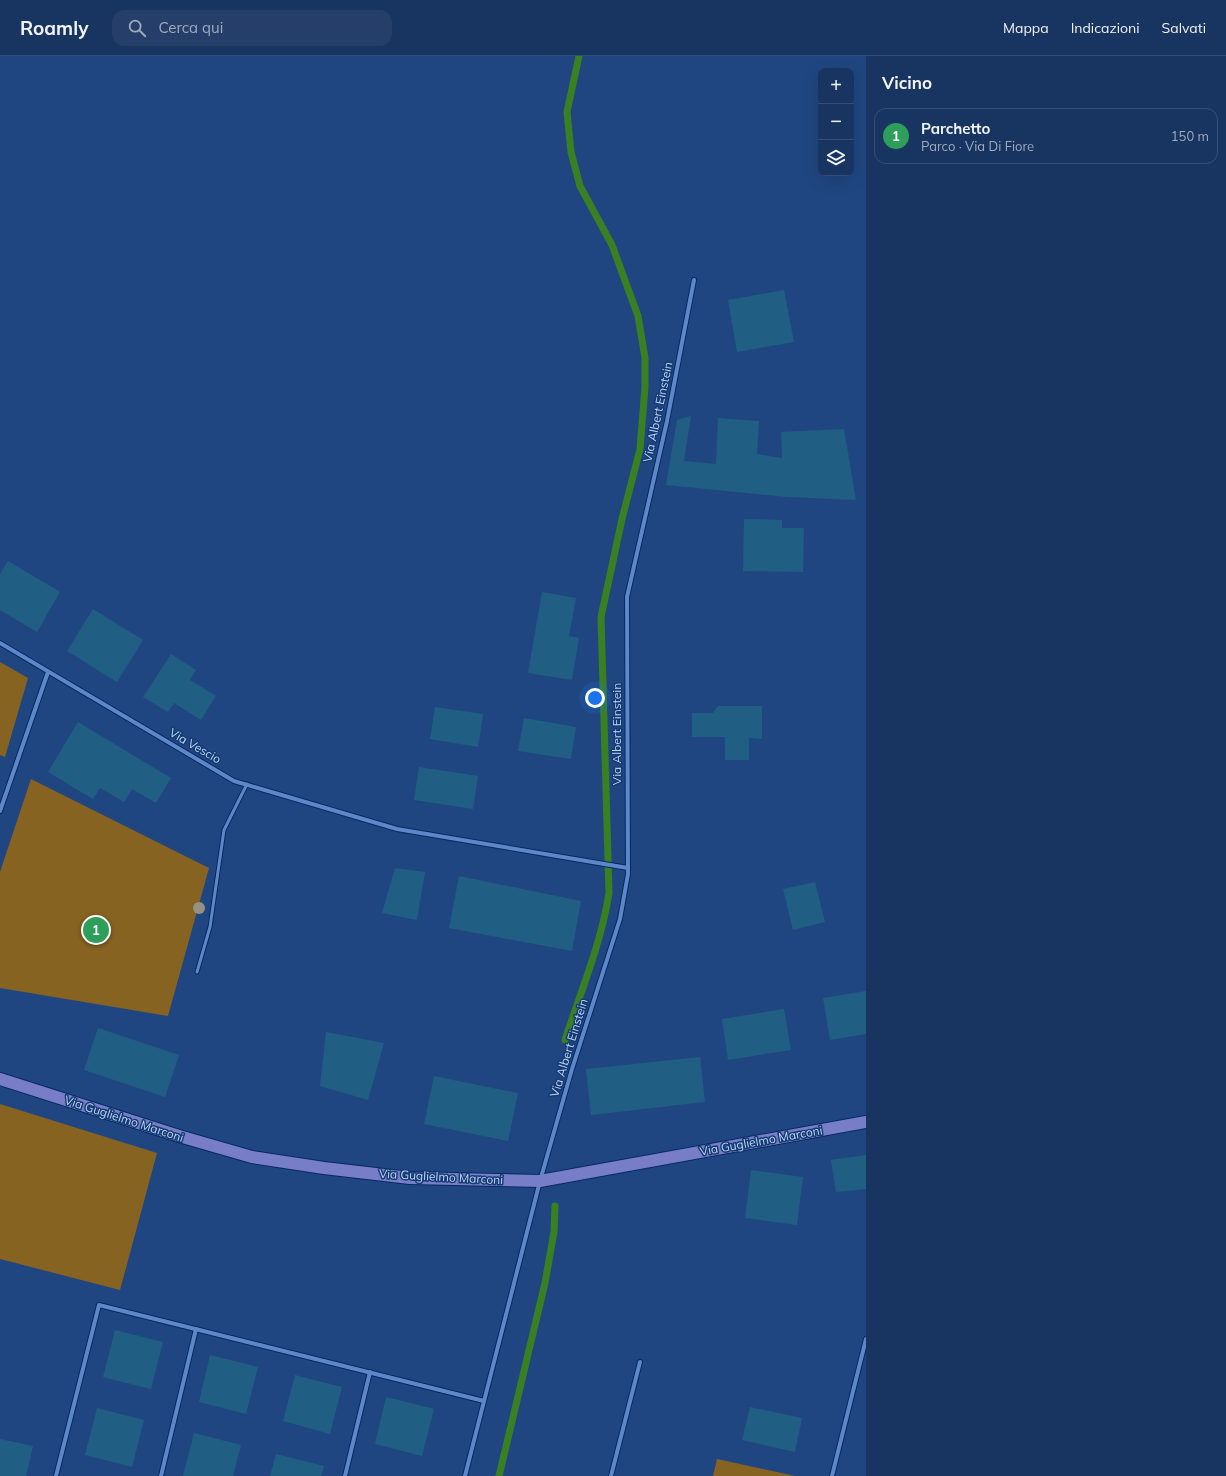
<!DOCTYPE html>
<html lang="it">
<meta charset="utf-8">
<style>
body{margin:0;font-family:Mulish,sans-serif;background:#253f6a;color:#f1f3f6}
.controls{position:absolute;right:12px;top:12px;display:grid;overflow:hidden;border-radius:8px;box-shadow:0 4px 16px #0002}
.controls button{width:36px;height:36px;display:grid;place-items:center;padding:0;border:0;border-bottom:1px solid #364f76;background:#183461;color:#f1f3f6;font:20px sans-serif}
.you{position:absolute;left:595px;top:642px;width:14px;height:14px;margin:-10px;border:3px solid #fff;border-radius:50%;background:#1a73e8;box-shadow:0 0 0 6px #1a73e833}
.badge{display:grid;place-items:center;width:26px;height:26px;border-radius:50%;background:#e8ab37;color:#fff;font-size:13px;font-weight:700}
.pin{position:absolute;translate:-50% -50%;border:2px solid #fff;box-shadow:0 1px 4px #0006}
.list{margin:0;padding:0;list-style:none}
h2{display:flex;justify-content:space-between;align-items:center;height:52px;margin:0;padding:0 16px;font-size:17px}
h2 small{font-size:13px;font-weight:400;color:#9faabd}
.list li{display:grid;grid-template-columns:26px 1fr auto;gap:12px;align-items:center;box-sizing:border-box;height:56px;margin:0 8px 8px;padding:0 8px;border:1px solid #364f76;border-radius:12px}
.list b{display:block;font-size:15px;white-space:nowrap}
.list p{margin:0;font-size:13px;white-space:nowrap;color:#9faabd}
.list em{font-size:13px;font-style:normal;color:#9faabd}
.icon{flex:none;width:22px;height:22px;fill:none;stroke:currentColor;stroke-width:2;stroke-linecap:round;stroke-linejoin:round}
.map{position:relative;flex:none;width:866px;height:1420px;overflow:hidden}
header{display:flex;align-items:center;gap:24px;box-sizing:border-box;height:56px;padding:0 20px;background:#183461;border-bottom:1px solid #364f76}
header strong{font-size:19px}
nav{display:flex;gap:22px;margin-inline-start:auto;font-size:14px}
.search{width:280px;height:36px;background:#253f6a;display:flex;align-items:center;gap:10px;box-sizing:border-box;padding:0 14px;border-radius:12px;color:#9faabd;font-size:15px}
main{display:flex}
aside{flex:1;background:#183461}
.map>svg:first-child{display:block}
.green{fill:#876321}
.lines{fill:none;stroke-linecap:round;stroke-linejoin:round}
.stream{stroke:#398022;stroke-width:7}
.building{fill:#205e83}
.lane-casing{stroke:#052a62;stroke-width:5}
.street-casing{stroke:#052a62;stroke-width:6}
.secondary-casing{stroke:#052a62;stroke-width:14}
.lane{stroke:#5e87c7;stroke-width:3}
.street{stroke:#5e87c7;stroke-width:4}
.secondary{stroke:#787dc8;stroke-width:12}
.tree{fill:#989182}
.labels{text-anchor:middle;stroke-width:3;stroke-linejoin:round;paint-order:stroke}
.street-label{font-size:12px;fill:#bfd5f8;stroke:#153b74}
</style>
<header>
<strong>Roamly</strong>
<div class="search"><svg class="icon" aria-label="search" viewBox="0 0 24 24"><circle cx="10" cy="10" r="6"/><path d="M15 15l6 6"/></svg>Cerca qui</div>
<nav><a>Mappa</a><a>Indicazioni</a><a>Salvati</a></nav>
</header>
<main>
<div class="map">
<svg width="866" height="1420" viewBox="0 0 866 1420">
<rect width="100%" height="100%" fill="#204681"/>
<g class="green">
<polygon points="0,606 28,622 5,701 0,699"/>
<polygon points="31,723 209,812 168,960 0,932 0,816"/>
<polygon points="0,1048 157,1097 120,1234 0,1203"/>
<polygon points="717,1403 795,1420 713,1420"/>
</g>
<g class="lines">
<g class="stream">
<path d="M565 984C581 935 601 888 609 837L601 561 622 463 640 393 645 331V302L638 260 612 189 580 130 571 96 567 56 579 0"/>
<polyline points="499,1420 545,1227 554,1176 555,1150"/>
</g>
</g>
<g class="building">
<polygon points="784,234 794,286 737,296 728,244"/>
<polygon points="691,360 684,405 716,408 718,362 759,365 757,398 782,402 781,376 844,373 856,444 786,441 666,429 677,364"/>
<polygon points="744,463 782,464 782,472 804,472 803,516 743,515"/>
<polygon points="8,505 60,536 37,576 0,554 0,518"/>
<polygon points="542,536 576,542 569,580 579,582 572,624 528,617"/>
<polygon points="93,553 143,584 117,626 67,595"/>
<polygon points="171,598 196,614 190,624 216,640 201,664 174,647 168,656 143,641"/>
<polygon points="718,650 762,650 762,683 749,682 749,704 725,704 725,681 692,681 692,657 713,657"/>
<polygon points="435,651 483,658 478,691 430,683"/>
<polygon points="524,662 576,671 571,703 518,695"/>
<polygon points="78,666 171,722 156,747 132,733 124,746 100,732 93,743 48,716"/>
<polygon points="419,711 478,720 473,753 414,744"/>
<polygon points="395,812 425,816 417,864 382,857"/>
<polygon points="459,820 581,845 572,895 449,872"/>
<polygon points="815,826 825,866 793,874 783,833"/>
<polygon points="866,935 866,978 830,984 823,942"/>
<polygon points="784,953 791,994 728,1004 722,963"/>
<polygon points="98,972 179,999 165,1041 84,1014"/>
<polygon points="326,976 384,987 368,1044 320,1030"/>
<polygon points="700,1001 705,1046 591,1059 586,1013"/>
<polygon points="434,1020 518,1037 508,1085 424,1068"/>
<polygon points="866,1099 866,1133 836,1136 831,1104"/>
<polygon points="751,1114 803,1121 797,1169 745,1162"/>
<polygon points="115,1274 163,1286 151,1333 103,1321"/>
<polygon points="210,1299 258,1311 246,1358 199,1346"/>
<polygon points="295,1319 342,1331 330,1378 283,1365"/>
<polygon points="386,1341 434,1353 422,1400 375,1388"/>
<polygon points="750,1351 802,1362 795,1396 742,1384"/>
<polygon points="97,1352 144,1364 132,1411 85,1399"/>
<polygon points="194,1377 241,1389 233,1420 183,1420"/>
<polygon points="0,1383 33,1390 26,1420 0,1420"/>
<polygon points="276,1398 324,1410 321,1420 270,1420"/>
</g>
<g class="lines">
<g class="lane-casing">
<polyline id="lane" points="197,916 210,871 224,774 247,728"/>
</g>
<g class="street-casing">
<g id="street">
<polyline points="0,587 234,725 397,773 628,812"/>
<polyline points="0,755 48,616"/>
<polyline points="56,1420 99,1249 484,1345"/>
<polyline points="161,1420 196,1273"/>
<polyline points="345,1420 370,1316"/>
<polyline points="465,1420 540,1125 572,1013 620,863 628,818 627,541 667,365 694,224"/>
<polyline points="611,1420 640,1306"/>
<polyline points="832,1420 866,1283"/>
</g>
</g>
<g class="secondary-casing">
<polyline id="secondary" points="0,1023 179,1080 252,1101 324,1112 410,1122 540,1125 866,1066"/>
</g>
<use href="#lane" class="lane"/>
<use href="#street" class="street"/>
<use href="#secondary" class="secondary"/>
</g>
<circle class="tree" cx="199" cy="852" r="6"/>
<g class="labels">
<g class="street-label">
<text transform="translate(658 356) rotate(-78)" y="4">Via Albert Einstein</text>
<text transform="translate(617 678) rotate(-90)" y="4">Via Albert Einstein</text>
<text transform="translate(195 690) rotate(30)" y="4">Via Vescio</text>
<text transform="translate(569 992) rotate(-73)" y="4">Via Albert Einstein</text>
<text transform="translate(124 1063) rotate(18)" y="4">Via Guglielmo Marconi</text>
<text transform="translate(761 1085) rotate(-10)" y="4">Via Guglielmo Marconi</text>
<text transform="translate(441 1121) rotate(3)" y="4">Via Guglielmo Marconi</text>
</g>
</g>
</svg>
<div class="controls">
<button>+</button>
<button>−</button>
<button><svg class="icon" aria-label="layers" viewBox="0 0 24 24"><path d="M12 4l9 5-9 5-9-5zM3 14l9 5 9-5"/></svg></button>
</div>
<div class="you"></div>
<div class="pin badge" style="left:96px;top:874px;background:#2e9e5b">1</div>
</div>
<aside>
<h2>Vicino<small></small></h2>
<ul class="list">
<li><span class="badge" style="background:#2e9e5b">1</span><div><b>Parchetto</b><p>Parco · Via Di Fiore</p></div><em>150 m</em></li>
</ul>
</aside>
</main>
